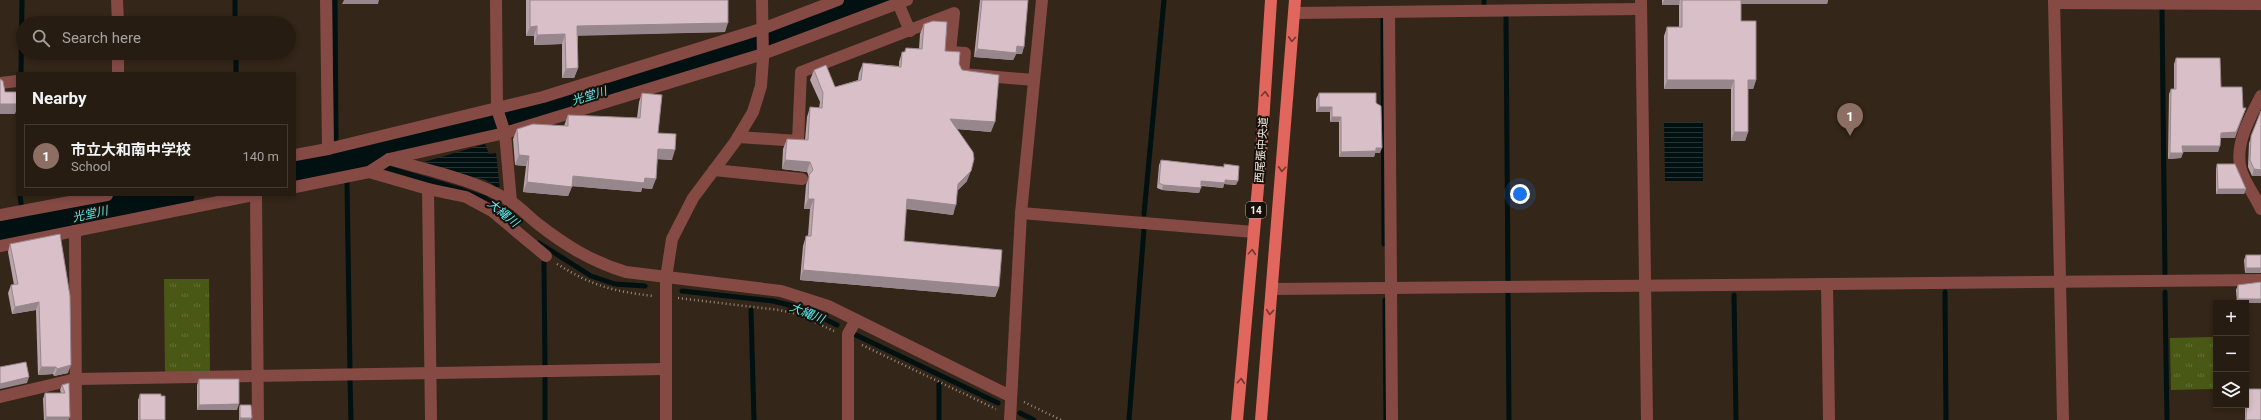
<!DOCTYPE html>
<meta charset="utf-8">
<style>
body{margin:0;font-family:Roboto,"Noto Sans JP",sans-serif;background:#332920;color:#f1f3f6}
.controls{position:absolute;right:12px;bottom:12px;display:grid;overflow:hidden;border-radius:0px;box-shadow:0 2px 6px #0003}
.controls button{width:36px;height:36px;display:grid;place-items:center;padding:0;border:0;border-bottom:1px solid #433a32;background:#271c12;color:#f1f3f6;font:20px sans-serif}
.you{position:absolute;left:1520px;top:194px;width:14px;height:14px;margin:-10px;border:3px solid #fff;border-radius:50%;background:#1a73e8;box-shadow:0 0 0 6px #1a73e833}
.badge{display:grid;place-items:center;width:26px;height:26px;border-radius:50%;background:#b45309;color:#fff;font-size:13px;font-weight:700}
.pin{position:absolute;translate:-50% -33px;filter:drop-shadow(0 1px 2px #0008)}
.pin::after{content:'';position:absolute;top:21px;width:14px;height:12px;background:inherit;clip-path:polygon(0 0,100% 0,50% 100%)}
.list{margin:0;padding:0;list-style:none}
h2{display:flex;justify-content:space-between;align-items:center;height:52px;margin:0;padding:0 16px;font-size:17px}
h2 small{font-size:13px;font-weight:400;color:#a4a19f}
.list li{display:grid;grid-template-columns:26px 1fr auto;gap:12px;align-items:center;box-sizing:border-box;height:64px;margin:0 8px 8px;padding:0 8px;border:1px solid #433a32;border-radius:0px}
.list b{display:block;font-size:15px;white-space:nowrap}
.list p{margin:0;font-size:13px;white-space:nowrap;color:#a4a19f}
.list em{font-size:13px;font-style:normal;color:#a4a19f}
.icon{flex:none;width:22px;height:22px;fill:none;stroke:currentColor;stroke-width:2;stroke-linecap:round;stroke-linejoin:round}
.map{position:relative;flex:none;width:2261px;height:420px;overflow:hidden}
.search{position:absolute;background:#271c12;box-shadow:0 2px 6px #0003;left:16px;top:16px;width:280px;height:44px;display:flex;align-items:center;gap:10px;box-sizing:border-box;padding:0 14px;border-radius:22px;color:#a4a19f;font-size:15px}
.panel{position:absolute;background:#271c12;box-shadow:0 2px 6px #0003;left:16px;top:72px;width:280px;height:124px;border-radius:0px}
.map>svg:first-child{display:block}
.grass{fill:url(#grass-tufts)}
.water{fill:url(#water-rules)}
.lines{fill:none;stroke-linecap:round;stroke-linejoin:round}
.stream{stroke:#011111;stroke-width:5}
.river{stroke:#011111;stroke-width:29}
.path{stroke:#998e83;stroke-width:2.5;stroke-dasharray:1 3;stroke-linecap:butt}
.minor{stroke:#864a45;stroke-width:12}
.major{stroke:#e1665d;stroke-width:12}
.wall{fill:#baa4ac}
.shaded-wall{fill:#97868c}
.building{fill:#d8bfc8;stroke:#97868c}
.oneway{stroke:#71372f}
.labels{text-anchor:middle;stroke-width:4;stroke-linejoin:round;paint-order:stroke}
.shield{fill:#16100a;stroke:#b1a9a1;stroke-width:1}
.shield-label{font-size:10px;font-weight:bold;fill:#f4ebe2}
.street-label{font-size:11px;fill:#f4ebe2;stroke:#16100a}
.water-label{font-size:12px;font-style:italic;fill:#5bebee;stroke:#16100a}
</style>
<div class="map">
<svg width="2261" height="420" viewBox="0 0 2261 420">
<defs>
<pattern id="grass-tufts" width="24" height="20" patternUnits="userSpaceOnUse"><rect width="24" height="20" fill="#4a5816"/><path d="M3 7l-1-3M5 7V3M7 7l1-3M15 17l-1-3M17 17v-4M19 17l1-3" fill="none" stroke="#657038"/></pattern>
<pattern id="water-rules" width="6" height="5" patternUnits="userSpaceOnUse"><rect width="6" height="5" fill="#011111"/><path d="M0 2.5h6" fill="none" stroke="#273433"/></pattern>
</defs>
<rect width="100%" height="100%" fill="#342618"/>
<g class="grass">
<polygon points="164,279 209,279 210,373 165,373"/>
<polygon points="2214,337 2214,389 2171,390 2170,338"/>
</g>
<g class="water">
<polygon points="1664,122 1703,122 1703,181 1665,181"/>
<polygon points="485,144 489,154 496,153 500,190 486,180 426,166 424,162"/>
</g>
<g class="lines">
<g class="stream">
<polyline points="235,0 235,23"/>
<polyline points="335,0 336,139"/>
<polyline points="1484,0 1484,7"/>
<polyline points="2162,10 2165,276"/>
<polyline points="1506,17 1508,281"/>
<polyline points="1383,18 1384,244"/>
<polyline points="236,53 236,73"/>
<polyline points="21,73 22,0"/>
<polyline points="351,157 462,190 485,198 498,209"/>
<polyline points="347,182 350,372"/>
<polyline points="20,195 24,227"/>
<polyline points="1144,214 1164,0"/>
<polyline points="539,243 591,276 615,284 645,286"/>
<polyline points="544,263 545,367"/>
<polyline points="682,291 773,301 801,308 837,325"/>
<polyline points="1945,292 1946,420"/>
<polyline points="2165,292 2167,420"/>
<polyline points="1508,293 1509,420"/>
<polyline points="1734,295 1736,420"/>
<polyline points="1385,300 1386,420"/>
<polyline points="751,310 754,420"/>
<polyline points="856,335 998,403"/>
<polyline points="350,379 351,420"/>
<polyline points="939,384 939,420"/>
<polyline points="1020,413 1034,420"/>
<polyline points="545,420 545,377"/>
<polyline points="1129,420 1144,229"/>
</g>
<g class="river">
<polyline points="295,170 510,120 710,59 876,0"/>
<polyline points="0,232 180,195"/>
</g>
<g class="path">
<path d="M557 264C593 286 612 291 653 296"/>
<polyline points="678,298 779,310 797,314 834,331"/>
<polyline points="862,345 996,409"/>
<polyline points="1024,402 1061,420"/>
</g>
<g class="minor">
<polyline points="117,0 118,23"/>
<polyline points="326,0 328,149 543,97 767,27 838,0"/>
<polyline points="496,0 497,109 505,133 511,202"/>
<polyline points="1641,0 1647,420"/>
<polyline points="2054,0 2063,420"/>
<polyline points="898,3 910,31"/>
<polyline points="2054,3 2261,4"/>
<polyline points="1389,12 1392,420"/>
<polyline points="1294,13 1641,9"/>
<polyline points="118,53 118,73"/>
<polyline points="0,83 17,81"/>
<path d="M2261 96C2250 117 2234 145 2241 170 2245 183 2255 196 2261 209"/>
<polyline points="738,137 798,141 801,72 954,13 950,52 965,53 963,74 1034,80"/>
<polyline points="295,155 328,149"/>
<path d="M389 159C430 171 473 179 510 201 520 207 529 217 538 224 565 245 592 262 626 272L781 291 828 306 1010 396"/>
<polyline points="714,170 802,179"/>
<polyline points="369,172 389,159 505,133 763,54 907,0"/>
<polyline points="295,187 369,172 428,189 466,197 492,211 546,256"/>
<polyline points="428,189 431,420"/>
<polyline points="256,195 258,420"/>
<polyline points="1021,213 1254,232"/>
<polyline points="0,215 107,195"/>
<polyline points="75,231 76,420"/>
<polyline points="0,246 253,195"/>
<polyline points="1827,284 1829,420"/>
<polyline points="1272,289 2261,280"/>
<polyline points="0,397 76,379 665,369"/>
<polyline points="666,420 666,278 672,239 693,198 735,142 753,112 761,86 763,59 762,0"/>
<polyline points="848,420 848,334 856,320"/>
<polyline points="1010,420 1021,213 1042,0"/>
</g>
<g class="major">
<polyline points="1237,420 1261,154 1271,0"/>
<polyline points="1261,420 1295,0"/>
</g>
</g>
<g class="wall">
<polygon points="526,0 728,0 725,32 578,35 578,68 574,78 562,78 562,44 534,45 534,36 526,36"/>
<polygon points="980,0 1028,0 1022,54 1016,54 1013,60 974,57"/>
<polygon points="1662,0 1828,0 1827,4 1741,4 1741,21 1756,80 1753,89 1748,89 1748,132 1745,141 1731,141 1731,89 1664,89 1664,36 1667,27 1679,27 1679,5 1662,5"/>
<polygon points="924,24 945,51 959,64 991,132 957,129 967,181 957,191 953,215 906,209 904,241 999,287 995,297 800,280 803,246 806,236 808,236 810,209 804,209 806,185 809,177 807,172 782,169 783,149 787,139 805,140 807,117 810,107 819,108 820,102 810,80 814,70 835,87 858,80 859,73 863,63 899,66 899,62 902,52 904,52 906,48 919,49 920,34"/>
<polygon points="2176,58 2221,87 2235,138 2221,138 2218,152 2183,152 2181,158 2168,159 2169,94 2171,89 2174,89 2174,64"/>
<polygon points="642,93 658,133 672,160 657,159 652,189 642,188 641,192 572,186 568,196 523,192 526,166 515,165 513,139 517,129 564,126 568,115 637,118 639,102"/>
<polygon points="1319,93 1376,103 1380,153 1375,153 1374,157 1339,157 1339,122 1330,122 1330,112 1316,112 1316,99"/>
<polygon points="2261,111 2261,176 2252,176 2248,167 2249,143"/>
<polygon points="1161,160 1224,167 1224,164 1236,185 1224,184 1223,188 1201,186 1199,193 1162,190 1157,188 1159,165"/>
<polygon points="2217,164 2246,189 2244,194 2216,194 2216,169"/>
<polygon points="60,234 68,373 54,376 53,374 38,375 36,310 12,314 8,293 11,285 14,285 8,252 10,244"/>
<polygon points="2246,255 2261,255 2245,273 2244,260"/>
<polygon points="2261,282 2261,303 2237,303 2236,290 2238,285"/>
<polygon points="199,379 237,410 197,410 197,385"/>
<polygon points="69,383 69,420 44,420 43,399 45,393 61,393 60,390 62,385"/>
<polygon points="2247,389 2261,420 2245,420 2245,405 2246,405 2246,393"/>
<polygon points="140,394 161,396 165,420 138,420 138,400"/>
<polygon points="240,405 251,420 239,420 239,408"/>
</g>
<g class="shaded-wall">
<polygon points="344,0 379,0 378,4 342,4"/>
<polygon points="1664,0 1680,0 1679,5 1662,5"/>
<polygon points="1740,0 1828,0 1827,4 1738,4"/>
<polygon points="728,23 725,32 574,36 577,26"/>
<polygon points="537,26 534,36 526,36 530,27"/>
<polygon points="565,34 562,44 534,45 537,35"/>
<polygon points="1017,46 1024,47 1022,54 1016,54 1013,60 974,57 977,49"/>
<polygon points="578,68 574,78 562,78 566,69"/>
<polygon points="1667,80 1734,80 1731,89 1664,89"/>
<polygon points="1748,80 1756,80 1753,89 1745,89"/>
<polygon points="0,104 17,104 17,109 15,114 0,114"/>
<polygon points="1319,107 1332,107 1330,112 1316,112"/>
<polygon points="2246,108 2235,138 2219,138 2221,133"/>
<polygon points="1332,117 1341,117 1339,122 1330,122"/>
<polygon points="950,119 995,122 991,132 946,128"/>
<polygon points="1734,132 1748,132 1745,141 1731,141"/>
<polygon points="2182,146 2220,146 2218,152 2180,152"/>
<polygon points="1376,148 1382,148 1380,153 1375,153 1374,157 1339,157 1341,152"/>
<polygon points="658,149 675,150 672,160 655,159"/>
<polygon points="2170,153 2183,153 2181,158 2168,159"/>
<polygon points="519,155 529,156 526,166 515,165"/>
<polygon points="785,160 810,162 807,172 782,169"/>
<polygon points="2254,169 2261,170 2261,176 2252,176"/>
<polygon points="971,171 967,181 954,194 958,184"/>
<polygon points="573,176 645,178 656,179 652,189 642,188 641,192 570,186"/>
<polygon points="1225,180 1238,181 1236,185 1224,184 1223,188 1200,185 1201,181"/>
<polygon points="527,182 572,187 568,196 523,192"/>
<polygon points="1163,185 1201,188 1199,193 1162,190"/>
<polygon points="2218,189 2246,189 2244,194 2216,194"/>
<polygon points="808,199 814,199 810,209 804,209"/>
<polygon points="907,199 956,205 953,215 903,208"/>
<polygon points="2246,268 2261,268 2261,273 2245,273"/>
<polygon points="803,270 999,287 995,297 800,280"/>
<polygon points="2238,299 2261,299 2261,303 2237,303"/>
<polygon points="39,302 36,310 12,314 15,307"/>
<polygon points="71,365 68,373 54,376 57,369"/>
<polygon points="41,367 56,367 53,374 38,375"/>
<polygon points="29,377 27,383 0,389 0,384"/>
<polygon points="239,404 237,410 197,410 199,405"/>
<polygon points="46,417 70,417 69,420 45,420"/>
<polygon points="240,418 252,418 251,420 239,420"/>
</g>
<g class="building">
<polygon points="530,0 728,0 728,23 577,26 578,68 566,69 565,34 537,35 537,26 530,27"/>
<polygon points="982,0 1028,0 1024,47 1017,46 1016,53 977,49"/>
<polygon points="1682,0 1741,0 1741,21 1756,21 1756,80 1748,80 1748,132 1734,132 1734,80 1667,80 1667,27 1682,27"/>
<polygon points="933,21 947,22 945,51 960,52 959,64 962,70 999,75 995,122 950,119 973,152 974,159 971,171 958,184 956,205 907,199 904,241 1002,250 999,287 803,270 806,236 811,236 814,199 808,199 809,175 813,170 810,162 785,160 787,139 808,140 810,107 822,108 823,93 814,70 826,65 835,87 861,80 863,63 901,67 902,52 905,52 906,48 922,49 924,24"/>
<polygon points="2176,58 2220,58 2221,87 2242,87 2243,108 2246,108 2236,132 2221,133 2220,146 2182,146 2183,153 2170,153 2171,89 2176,89"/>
<polygon points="0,79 3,81 5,92 17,92 17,104 0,104"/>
<polygon points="642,93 662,95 658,133 676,134 675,150 658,149 656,179 645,178 644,183 573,176 572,187 527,182 529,156 519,155 517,129 533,124 568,126 568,115 640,118"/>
<polygon points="1319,93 1376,93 1376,103 1381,106 1382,148 1376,148 1376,151 1341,152 1341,117 1332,117 1332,107 1319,107"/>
<polygon points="2261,111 2261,170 2254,169 2250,160 2251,136"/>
<polygon points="1161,160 1224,167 1224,164 1239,166 1238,181 1225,180 1225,183 1201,181 1201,188 1163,185 1159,183"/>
<polygon points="2217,164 2235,164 2246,189 2218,189"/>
<polygon points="60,234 70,296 71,365 57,369 56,367 41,367 39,302 15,307 11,285 18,284 10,244"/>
<rect x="2246" y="255" width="15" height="13"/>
<polygon points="2261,282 2261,299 2238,299 2238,285"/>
<polygon points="26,362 29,377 0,384 0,367"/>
<polygon points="199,379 239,379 239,404 199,405"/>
<polygon points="69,383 70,417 46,417 45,393 65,393 62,385"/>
<polygon points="2247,389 2261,389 2261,420 2246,420"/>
<polygon points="140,394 161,394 161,396 165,396 165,420 140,420"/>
<polygon points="240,405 251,405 252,418 240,418"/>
</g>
<defs><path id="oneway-chevron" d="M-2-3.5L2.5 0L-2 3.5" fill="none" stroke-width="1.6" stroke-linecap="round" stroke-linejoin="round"/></defs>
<g class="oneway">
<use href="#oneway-chevron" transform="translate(1292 39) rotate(94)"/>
<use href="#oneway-chevron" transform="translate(1265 94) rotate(-86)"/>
<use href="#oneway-chevron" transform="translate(1282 169) rotate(94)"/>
<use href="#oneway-chevron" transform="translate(1252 252) rotate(-85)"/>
<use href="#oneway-chevron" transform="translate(1270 312) rotate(95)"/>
<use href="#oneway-chevron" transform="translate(1241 381) rotate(-85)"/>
</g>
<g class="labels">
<rect class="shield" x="1246" y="202" width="20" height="16" rx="3"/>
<g class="shield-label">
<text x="1256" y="214">14</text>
</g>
<g class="street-label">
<text transform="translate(1261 150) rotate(-86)" y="4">西尾張中央道</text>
</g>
<g class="water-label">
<text transform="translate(589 96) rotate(-17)" y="4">光堂川</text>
<text transform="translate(503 213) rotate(39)" y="4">大縄川</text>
<text transform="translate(90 214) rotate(-12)" y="4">光堂川</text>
<text transform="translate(807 313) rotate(22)" y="4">大縄川</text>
</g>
</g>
</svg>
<div class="controls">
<button>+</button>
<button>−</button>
<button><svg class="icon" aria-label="layers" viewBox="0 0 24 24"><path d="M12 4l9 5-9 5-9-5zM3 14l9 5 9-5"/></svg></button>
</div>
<div class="you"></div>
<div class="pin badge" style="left:1850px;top:136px;background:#8d6e63">1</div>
<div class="search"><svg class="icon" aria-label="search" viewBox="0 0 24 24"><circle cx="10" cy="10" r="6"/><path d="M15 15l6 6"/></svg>Search here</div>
<section class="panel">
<h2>Nearby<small></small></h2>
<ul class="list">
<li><span class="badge" style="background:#8d6e63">1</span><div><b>市立大和南中学校</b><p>School</p></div><em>140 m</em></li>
</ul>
</section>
</div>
